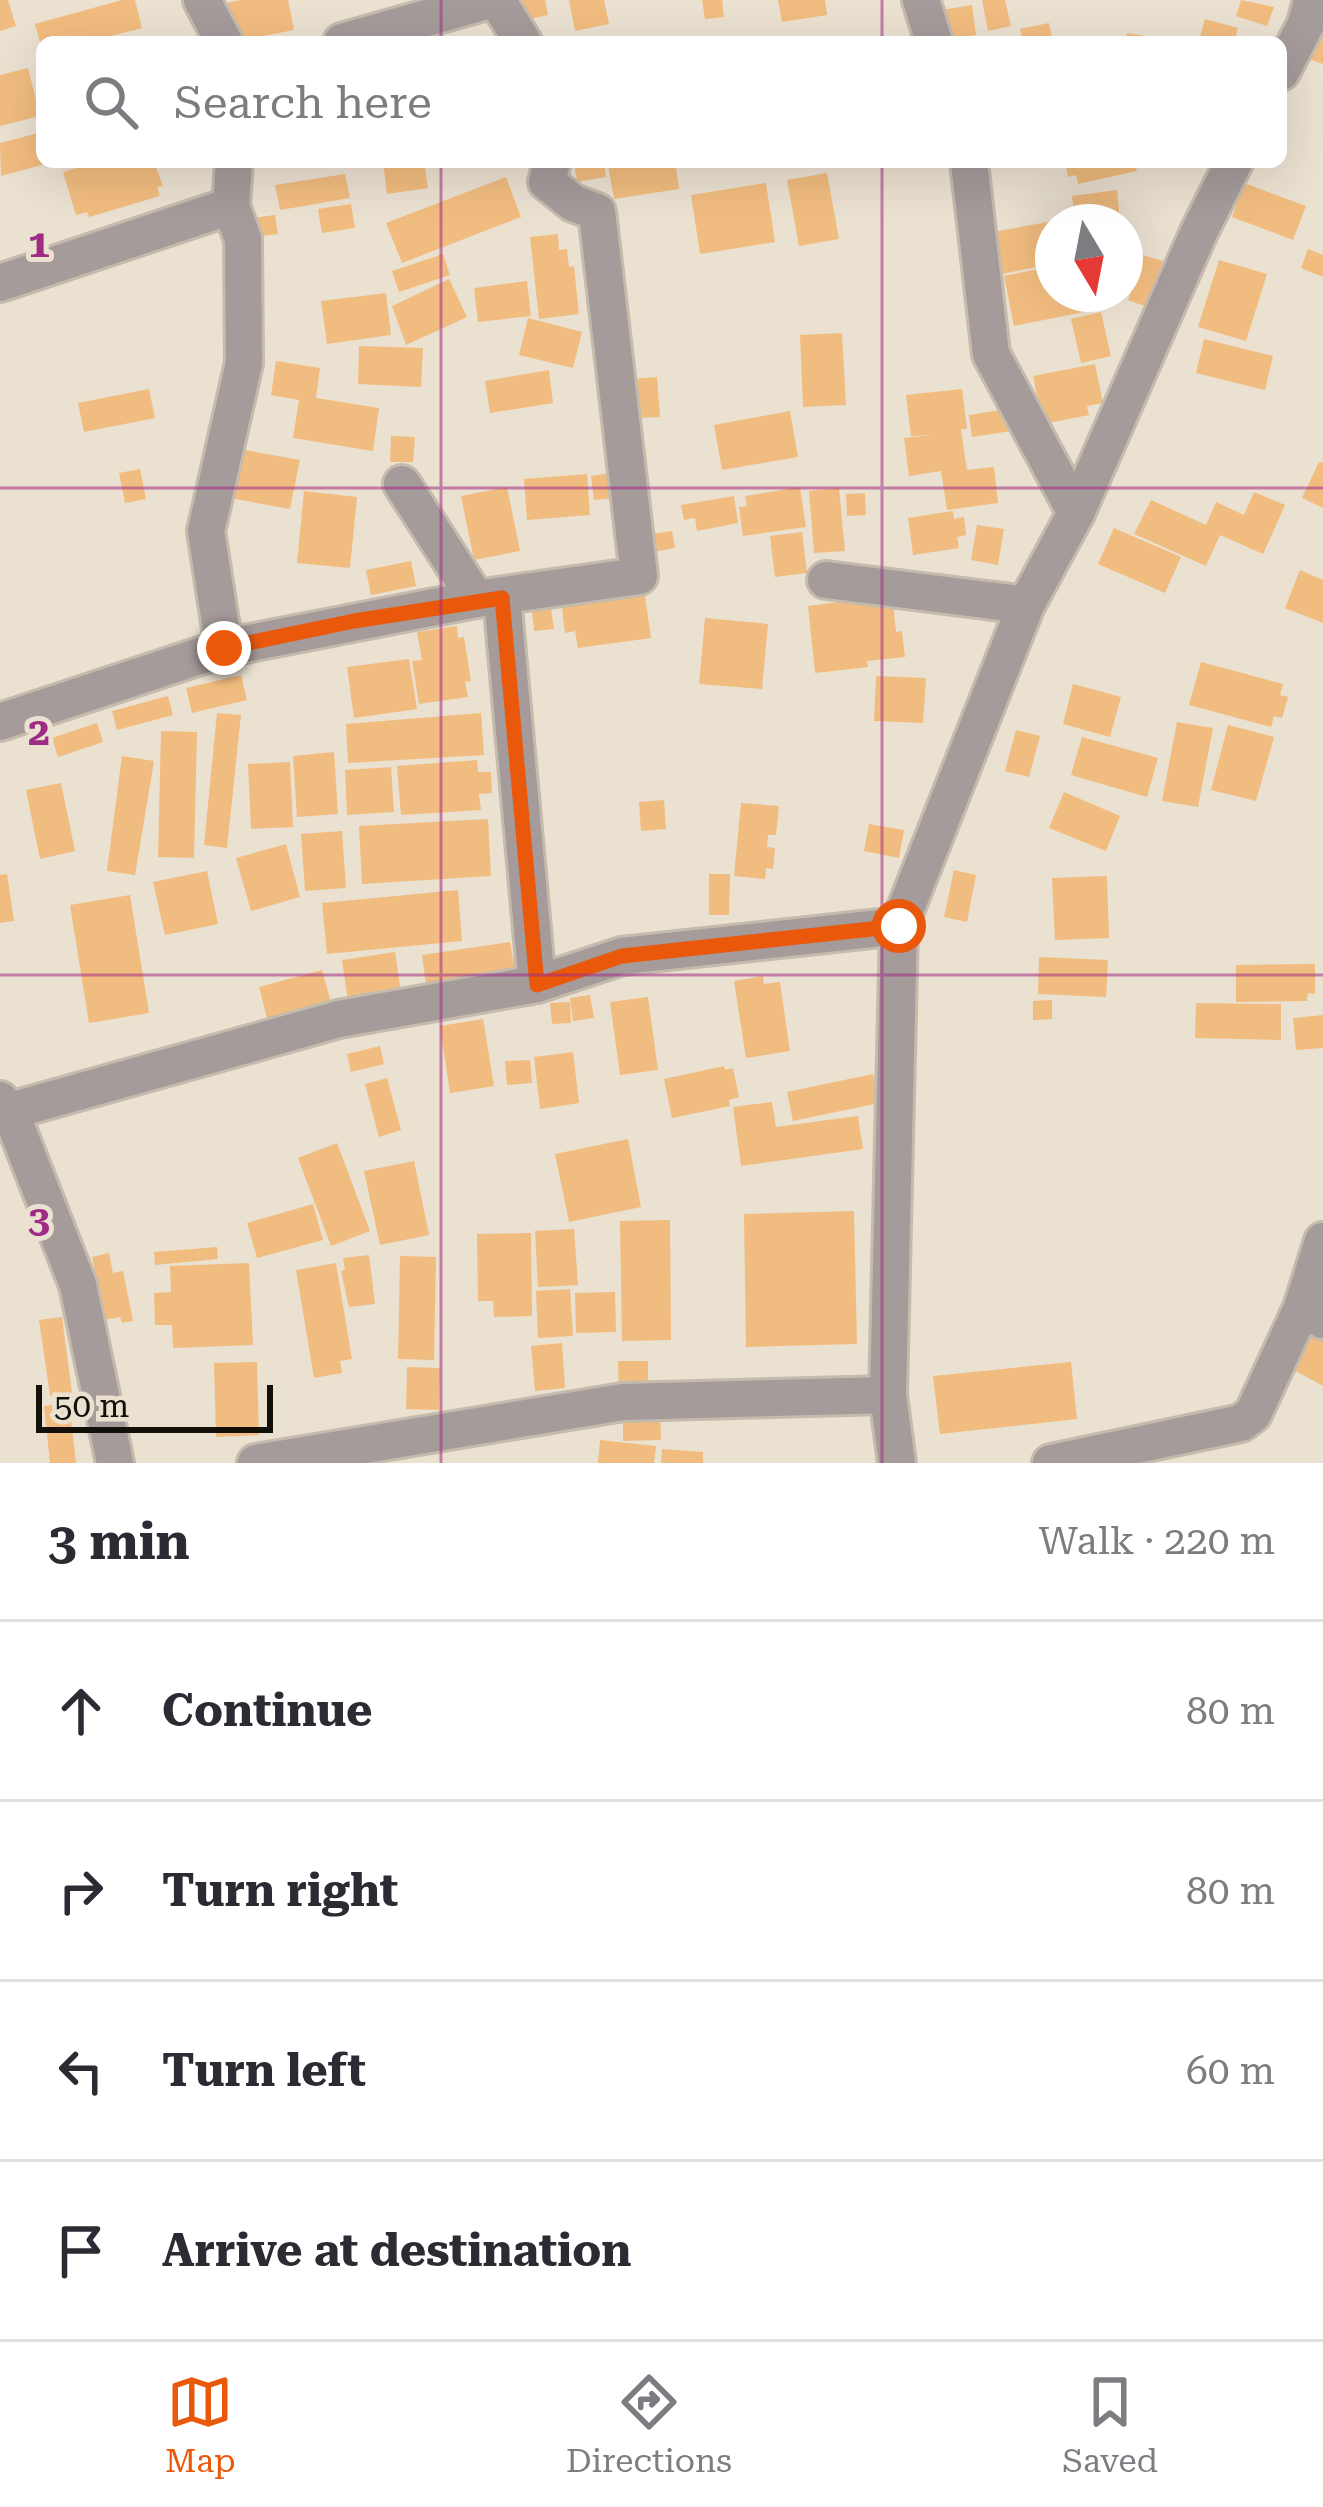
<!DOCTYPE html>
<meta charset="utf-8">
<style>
body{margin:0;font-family:"Roboto Serif",serif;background:#f2f2f3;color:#2b2b33}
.compass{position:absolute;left:1035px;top:204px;width:108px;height:108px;border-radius:50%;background:#fff;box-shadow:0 12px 48px #0002;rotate:170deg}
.scale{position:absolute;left:36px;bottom:30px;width:237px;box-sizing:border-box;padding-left:12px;border:6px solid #13100a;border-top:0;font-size:33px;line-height:42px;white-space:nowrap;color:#13100a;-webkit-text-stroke:9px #ebe1d1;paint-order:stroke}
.stop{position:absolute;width:36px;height:36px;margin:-27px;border:9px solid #ea580c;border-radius:50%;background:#fff}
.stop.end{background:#ea580c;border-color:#fff;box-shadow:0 3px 12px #0008}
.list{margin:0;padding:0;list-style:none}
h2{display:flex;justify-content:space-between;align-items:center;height:156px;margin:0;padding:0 48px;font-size:51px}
h2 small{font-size:39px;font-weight:400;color:#7c7c81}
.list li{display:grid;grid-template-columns:78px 1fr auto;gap:36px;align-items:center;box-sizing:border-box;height:180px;padding:0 48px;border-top:3px solid #e1e1e2}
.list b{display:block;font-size:45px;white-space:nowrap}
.list em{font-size:39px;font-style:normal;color:#7c7c81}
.icon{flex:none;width:66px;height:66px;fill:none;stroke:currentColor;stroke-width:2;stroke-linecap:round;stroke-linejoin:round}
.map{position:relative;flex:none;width:1323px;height:1463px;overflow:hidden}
.search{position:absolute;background:#fff;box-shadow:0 12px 48px #0002;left:36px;right:36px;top:36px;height:132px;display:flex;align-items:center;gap:30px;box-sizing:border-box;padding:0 42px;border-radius:18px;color:#7c7c81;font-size:45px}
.sheet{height:876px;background:#fff}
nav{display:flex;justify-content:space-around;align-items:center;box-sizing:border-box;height:168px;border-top:3px solid #e1e1e2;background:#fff;font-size:33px;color:#7c7c81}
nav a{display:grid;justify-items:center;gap:6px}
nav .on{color:#ea580c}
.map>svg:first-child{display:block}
.building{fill:#f1bc7f}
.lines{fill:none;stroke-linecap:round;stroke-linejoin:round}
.minor-casing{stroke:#c4bbad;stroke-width:42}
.minor{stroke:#a49b9a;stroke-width:36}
.route{stroke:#ea580c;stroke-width:15}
.grid{fill:none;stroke:#a02b85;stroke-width:3;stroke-opacity:0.55}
.grid-label{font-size:39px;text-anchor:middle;font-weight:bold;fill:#a02b85;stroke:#ebe1d1;stroke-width:10;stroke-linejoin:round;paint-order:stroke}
</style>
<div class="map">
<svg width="1323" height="1463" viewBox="0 0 1323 1463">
<rect width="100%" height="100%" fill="#ebe1d1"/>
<g class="building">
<polygon points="0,0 8,0 16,26 0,31"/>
<polygon points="122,0 135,0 142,28 88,42 40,42 35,24"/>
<polygon points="242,0 288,0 294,30 233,42 225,3"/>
<polygon points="521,0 545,0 548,15 525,20"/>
<polygon points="569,0 604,0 609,24 575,31"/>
<polygon points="702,0 722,0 724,17 705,19"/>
<polygon points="778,0 825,0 827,15 782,22"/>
<polygon points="982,0 1005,0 1011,26 988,31"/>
<polygon points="1241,0 1274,7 1267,26 1236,16"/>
<polygon points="972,5 976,35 947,40 942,10"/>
<polygon points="1323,17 1323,64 1306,58"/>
<polygon points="1205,19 1238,28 1234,42 1199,40"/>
<polygon points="1049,23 1053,42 1023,42 1020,29"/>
<polygon points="1127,33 1166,39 1166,42 1126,42"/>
<polygon points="28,68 40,116 0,126 0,75"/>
<polygon points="42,132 42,165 1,176 0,143"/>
<polygon points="97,162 154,162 163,186 157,187 160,196 89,217 87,212 76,215 63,172"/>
<polygon points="383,162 424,162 428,188 387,194"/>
<polygon points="574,162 604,162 606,177 577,182"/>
<polygon points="631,162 675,162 679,189 614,199 608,165"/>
<polygon points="1065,162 1134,162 1137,171 1078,184 1076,175 1068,177"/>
<polygon points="827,173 839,239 799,246 787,180"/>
<polygon points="345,174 350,198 280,210 275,185"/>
<polygon points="506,177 521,217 402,263 386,223"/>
<polygon points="766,183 775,242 700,254 691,195"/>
<polygon points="1244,183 1306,206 1293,240 1232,217"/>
<polygon points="1117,190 1120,222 1075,222 1072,196"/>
<polygon points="351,204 355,228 322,233 318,209"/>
<polygon points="275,215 278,234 254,237 251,218"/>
<polygon points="1053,221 1053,264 1001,274 993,232"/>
<polygon points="558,234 559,250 567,249 569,267 574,266 579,314 539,319 530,237"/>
<polygon points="1308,249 1323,255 1323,277 1301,268"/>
<polygon points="443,254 450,275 399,292 392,271"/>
<polygon points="1143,255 1163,261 1147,307 1128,300"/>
<polygon points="1219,260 1267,274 1246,341 1198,327"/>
<polygon points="1053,266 1053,294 1081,294 1084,312 1014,326 1004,276"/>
<polygon points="449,279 467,317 406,345 392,306"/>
<polygon points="527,281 531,316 478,322 474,288"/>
<polygon points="386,293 391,335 327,344 321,301"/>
<polygon points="1101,312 1111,356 1081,363 1071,319"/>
<polygon points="528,318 582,332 573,368 519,355"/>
<polygon points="842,333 846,405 803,407 800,335"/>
<polygon points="1204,339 1273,356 1265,390 1196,373"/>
<polygon points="359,346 423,348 421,387 358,384"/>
<polygon points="276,361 320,368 316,398 379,408 373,451 293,438 299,400 271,395"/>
<polygon points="1095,364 1103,403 1087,406 1089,415 1043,424 1033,376"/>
<polygon points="549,370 553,403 490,413 485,381"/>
<polygon points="657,377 660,417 635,418 632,379"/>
<polygon points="149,389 155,418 84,432 78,403"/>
<polygon points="962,389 967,429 961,429 967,470 994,467 998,503 947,510 941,471 909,476 904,438 931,435 911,436 906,395"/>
<polygon points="1007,409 1011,431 972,437 969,415"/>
<polygon points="790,411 798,457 722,470 714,425"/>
<polygon points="391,436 415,437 413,462 390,462"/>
<polygon points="239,449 300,460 290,509 230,498"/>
<polygon points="1319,462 1323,463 1323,508 1302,498"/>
<polygon points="140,469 146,499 125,503 119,473"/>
<polygon points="612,473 616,498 594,500 591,476"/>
<polygon points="587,474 590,515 527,520 524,479"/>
<polygon points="507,487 520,551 474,560 461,496"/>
<polygon points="800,487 806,527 743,536 739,507 747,506 745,496"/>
<polygon points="839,488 845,551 814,553 809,491"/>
<polygon points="304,491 357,497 350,568 297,563"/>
<polygon points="1254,492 1285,505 1263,554 1220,535 1206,566 1134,534 1151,500 1206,525 1216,502 1244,515"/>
<polygon points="865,493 866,515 847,516 846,494"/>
<polygon points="734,496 738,523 697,531 695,518 684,520 681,505"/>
<polygon points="953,511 954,519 964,517 966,535 957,537 959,548 913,555 908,518"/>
<polygon points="977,525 1004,529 998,565 971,560"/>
<polygon points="1114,528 1181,557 1165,593 1098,564"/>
<polygon points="672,531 675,548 647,553 645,535"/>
<polygon points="802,532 807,573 775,577 770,536"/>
<polygon points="411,561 416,586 371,595 366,570"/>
<polygon points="1300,570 1323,580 1323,623 1285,608"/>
<polygon points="645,596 651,638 578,648 575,631 565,633 562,607"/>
<polygon points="864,599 865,606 893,603 896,632 902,631 905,657 867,661 868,667 815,673 808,606"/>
<polygon points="550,601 554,629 534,631 531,603"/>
<polygon points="705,618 768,624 762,689 699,684"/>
<polygon points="457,626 458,638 464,637 471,681 465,682 468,697 419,704 412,661 422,660 417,632"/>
<polygon points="409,659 417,709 354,718 347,667"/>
<polygon points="1201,662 1283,684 1280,695 1288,697 1282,718 1274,716 1271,727 1189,705"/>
<polygon points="241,675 247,700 192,713 186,688"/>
<polygon points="876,676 926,678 923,723 874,721"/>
<polygon points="1073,684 1121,697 1110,737 1063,724"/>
<polygon points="168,696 173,715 117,730 112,711"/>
<polygon points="217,713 241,715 227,848 204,845"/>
<polygon points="481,713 484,755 348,763 346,724"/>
<polygon points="1177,722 1213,728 1198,807 1162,801"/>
<polygon points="97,723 103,742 58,757 52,738"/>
<polygon points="1228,725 1274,737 1256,801 1211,790"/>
<polygon points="1016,730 1040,736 1029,777 1005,771"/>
<polygon points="161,731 197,732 194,858 158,857"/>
<polygon points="1082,737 1158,758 1147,797 1071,775"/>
<polygon points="334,752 338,814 297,817 293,756"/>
<polygon points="122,756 154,761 135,875 107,871"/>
<polygon points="477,760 478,772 491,772 492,793 479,794 481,810 401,815 397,766"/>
<polygon points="290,762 293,827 251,829 248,764"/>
<polygon points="391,767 394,812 347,815 345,770"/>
<polygon points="61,783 75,851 40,859 26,790"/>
<polygon points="1064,792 1120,816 1106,851 1049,828"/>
<polygon points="664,800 666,829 641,831 639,802"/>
<polygon points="741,803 779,806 776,835 768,835 767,847 775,848 773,869 766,868 765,879 734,876"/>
<polygon points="488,819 491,876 362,884 359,826"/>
<polygon points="869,824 904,830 899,858 864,851"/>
<polygon points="342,831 346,888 305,891 301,834"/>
<polygon points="286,844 300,897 251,911 236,858"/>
<polygon points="954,870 976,875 967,922 944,917"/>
<polygon points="207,871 218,924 165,935 153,882"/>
<polygon points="7,874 14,921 0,923 0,875"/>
<polygon points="709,874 730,874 729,915 709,915"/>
<polygon points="1107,876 1109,938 1055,940 1052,878"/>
<polygon points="458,890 462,941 327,954 322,903"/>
<polygon points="130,895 149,1013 89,1023 70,905"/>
<polygon points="510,942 515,970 426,984 422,955"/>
<polygon points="395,952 401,993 348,1001 342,960"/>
<polygon points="1039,957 1108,960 1106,997 1038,994"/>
<polygon points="1315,964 1315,994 1308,993 1307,1001 1236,1002 1236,965"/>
<polygon points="322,970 334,1014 270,1030 259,987"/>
<polygon points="763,976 764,984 780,982 790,1051 746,1058 734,981"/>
<polygon points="590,995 594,1018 573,1021 570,998"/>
<polygon points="648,997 658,1070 620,1075 610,1002"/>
<polygon points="1052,1000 1052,1019 1033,1020 1033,1001"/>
<polygon points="570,1002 571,1023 552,1024 550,1003"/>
<polygon points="1196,1003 1281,1004 1281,1040 1195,1038"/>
<polygon points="1323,1015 1323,1048 1296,1050 1293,1018"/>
<polygon points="483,1019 494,1086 450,1093 440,1026"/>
<polygon points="380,1046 384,1064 351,1072 347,1054"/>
<polygon points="573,1052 579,1103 540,1109 534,1057"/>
<polygon points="530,1060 532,1083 507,1085 505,1061"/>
<polygon points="724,1066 725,1070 733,1068 739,1097 729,1100 730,1106 672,1118 664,1079"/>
<polygon points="873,1074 879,1103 793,1121 787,1092"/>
<polygon points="387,1078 401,1130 379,1137 365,1084"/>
<polygon points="772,1102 776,1127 858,1116 863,1149 741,1166 733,1107"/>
<polygon points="628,1139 641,1207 569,1222 555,1154"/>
<polygon points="337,1143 370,1231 331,1246 298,1158"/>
<polygon points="414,1161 429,1235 380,1245 364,1171"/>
<polygon points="313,1204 323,1240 257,1258 247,1223"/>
<polygon points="854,1211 857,1344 746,1347 744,1214"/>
<polygon points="670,1220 671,1340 622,1341 620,1221"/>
<polygon points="574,1229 578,1285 538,1287 535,1231"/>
<polygon points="531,1233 532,1316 494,1317 493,1301 478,1301 477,1234"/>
<polygon points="217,1247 218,1259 155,1265 154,1252"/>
<polygon points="109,1253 113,1273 123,1271 133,1321 122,1323 120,1317 104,1320 92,1257"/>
<polygon points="369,1255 375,1304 349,1307 341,1271 345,1270 343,1258"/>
<polygon points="400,1256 436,1257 434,1360 398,1359"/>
<polygon points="249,1263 253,1345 173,1348 172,1325 155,1325 154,1293 171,1292 170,1266"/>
<polygon points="336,1263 352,1359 340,1361 342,1373 314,1378 296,1270"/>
<polygon points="570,1289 573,1336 538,1338 536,1291"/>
<polygon points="615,1292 616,1332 576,1333 575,1293"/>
<polygon points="62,1317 72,1393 50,1396 39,1320"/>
<polygon points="1312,1334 1323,1340 1323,1386 1292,1369"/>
<polygon points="562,1343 565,1388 535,1391 531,1346"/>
<polygon points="618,1361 648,1361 648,1390 619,1391"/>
<polygon points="257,1362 259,1435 216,1437 214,1363"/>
<polygon points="1071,1362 1077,1419 940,1434 933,1376"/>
<polygon points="407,1367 440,1368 439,1410 406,1409"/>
<polygon points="69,1403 76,1463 50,1463 44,1406"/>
<polygon points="660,1414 661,1440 623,1441 623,1415"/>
<polygon points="600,1440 656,1446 654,1463 598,1463"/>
<polygon points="662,1449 703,1452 703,1463 661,1463"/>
</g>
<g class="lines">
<g class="minor-casing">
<g id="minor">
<polyline points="202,0 224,42"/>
<polyline points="497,0 523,42"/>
<polyline points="921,0 934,42"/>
<polyline points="342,42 490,0"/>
<polyline points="1281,72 1306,24 1312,0"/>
<polyline points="969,162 991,354 1076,513"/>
<polyline points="0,283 231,206 234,162"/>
<polyline points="402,484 476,599"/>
<polyline points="826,580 1026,605"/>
<polyline points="502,598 537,984"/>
<polyline points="224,648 206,531 244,363 243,239 231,206"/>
<polyline points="0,722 224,648 476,599 639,576 597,212 573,203 547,182 552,162"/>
<polyline points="0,1100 10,1111 78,1285 115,1463"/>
<polyline points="10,1111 339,1019 537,984 622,956 899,926"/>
<polyline points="1302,1308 1323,1241"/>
<polyline points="256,1463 623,1402 888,1395"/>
<polyline points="897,1463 888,1395 899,926 1026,605 1076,513 1199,232 1234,162"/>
<polyline points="1051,1463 1241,1423 1253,1414 1302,1308 1323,1320"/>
</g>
</g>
<use href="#minor" class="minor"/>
</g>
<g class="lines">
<polyline class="route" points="224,648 354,621 502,598 537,985 622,956 899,926"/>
</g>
<path class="grid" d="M441 0V42M882 0V42M441 162V1463M882 162V1463M0 488H1323M0 975H1323"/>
<g class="grid-label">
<text x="39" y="257">1</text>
<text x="39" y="745">2</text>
<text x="39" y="1233">3</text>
</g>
</svg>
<svg class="compass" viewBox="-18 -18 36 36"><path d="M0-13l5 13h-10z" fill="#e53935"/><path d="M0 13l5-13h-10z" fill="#7c7c81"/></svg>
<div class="scale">50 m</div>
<div class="stop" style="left:899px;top:926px"></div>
<div class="stop end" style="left:224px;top:648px"></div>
<div class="search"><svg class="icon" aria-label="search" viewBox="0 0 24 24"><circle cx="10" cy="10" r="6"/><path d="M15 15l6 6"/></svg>Search here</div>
</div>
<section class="sheet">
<h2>3 min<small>Walk · 220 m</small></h2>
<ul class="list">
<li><svg class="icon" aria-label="ahead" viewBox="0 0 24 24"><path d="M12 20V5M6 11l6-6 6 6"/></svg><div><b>Continue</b></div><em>80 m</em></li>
<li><svg class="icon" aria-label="right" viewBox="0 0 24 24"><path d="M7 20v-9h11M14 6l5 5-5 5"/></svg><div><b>Turn right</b></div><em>80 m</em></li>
<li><svg class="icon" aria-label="left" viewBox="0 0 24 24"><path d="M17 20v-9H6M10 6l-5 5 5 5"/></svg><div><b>Turn left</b></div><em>60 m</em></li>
<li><svg class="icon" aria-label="arrive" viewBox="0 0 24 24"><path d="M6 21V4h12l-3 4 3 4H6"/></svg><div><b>Arrive at destination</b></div></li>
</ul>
</section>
<nav>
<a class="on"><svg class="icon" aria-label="map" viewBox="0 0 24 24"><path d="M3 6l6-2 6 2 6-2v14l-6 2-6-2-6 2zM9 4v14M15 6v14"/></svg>Map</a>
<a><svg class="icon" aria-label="directions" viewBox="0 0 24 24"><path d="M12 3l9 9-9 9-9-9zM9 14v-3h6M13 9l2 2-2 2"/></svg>Directions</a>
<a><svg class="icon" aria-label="saved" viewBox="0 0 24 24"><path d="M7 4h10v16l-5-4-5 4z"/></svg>Saved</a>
</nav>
